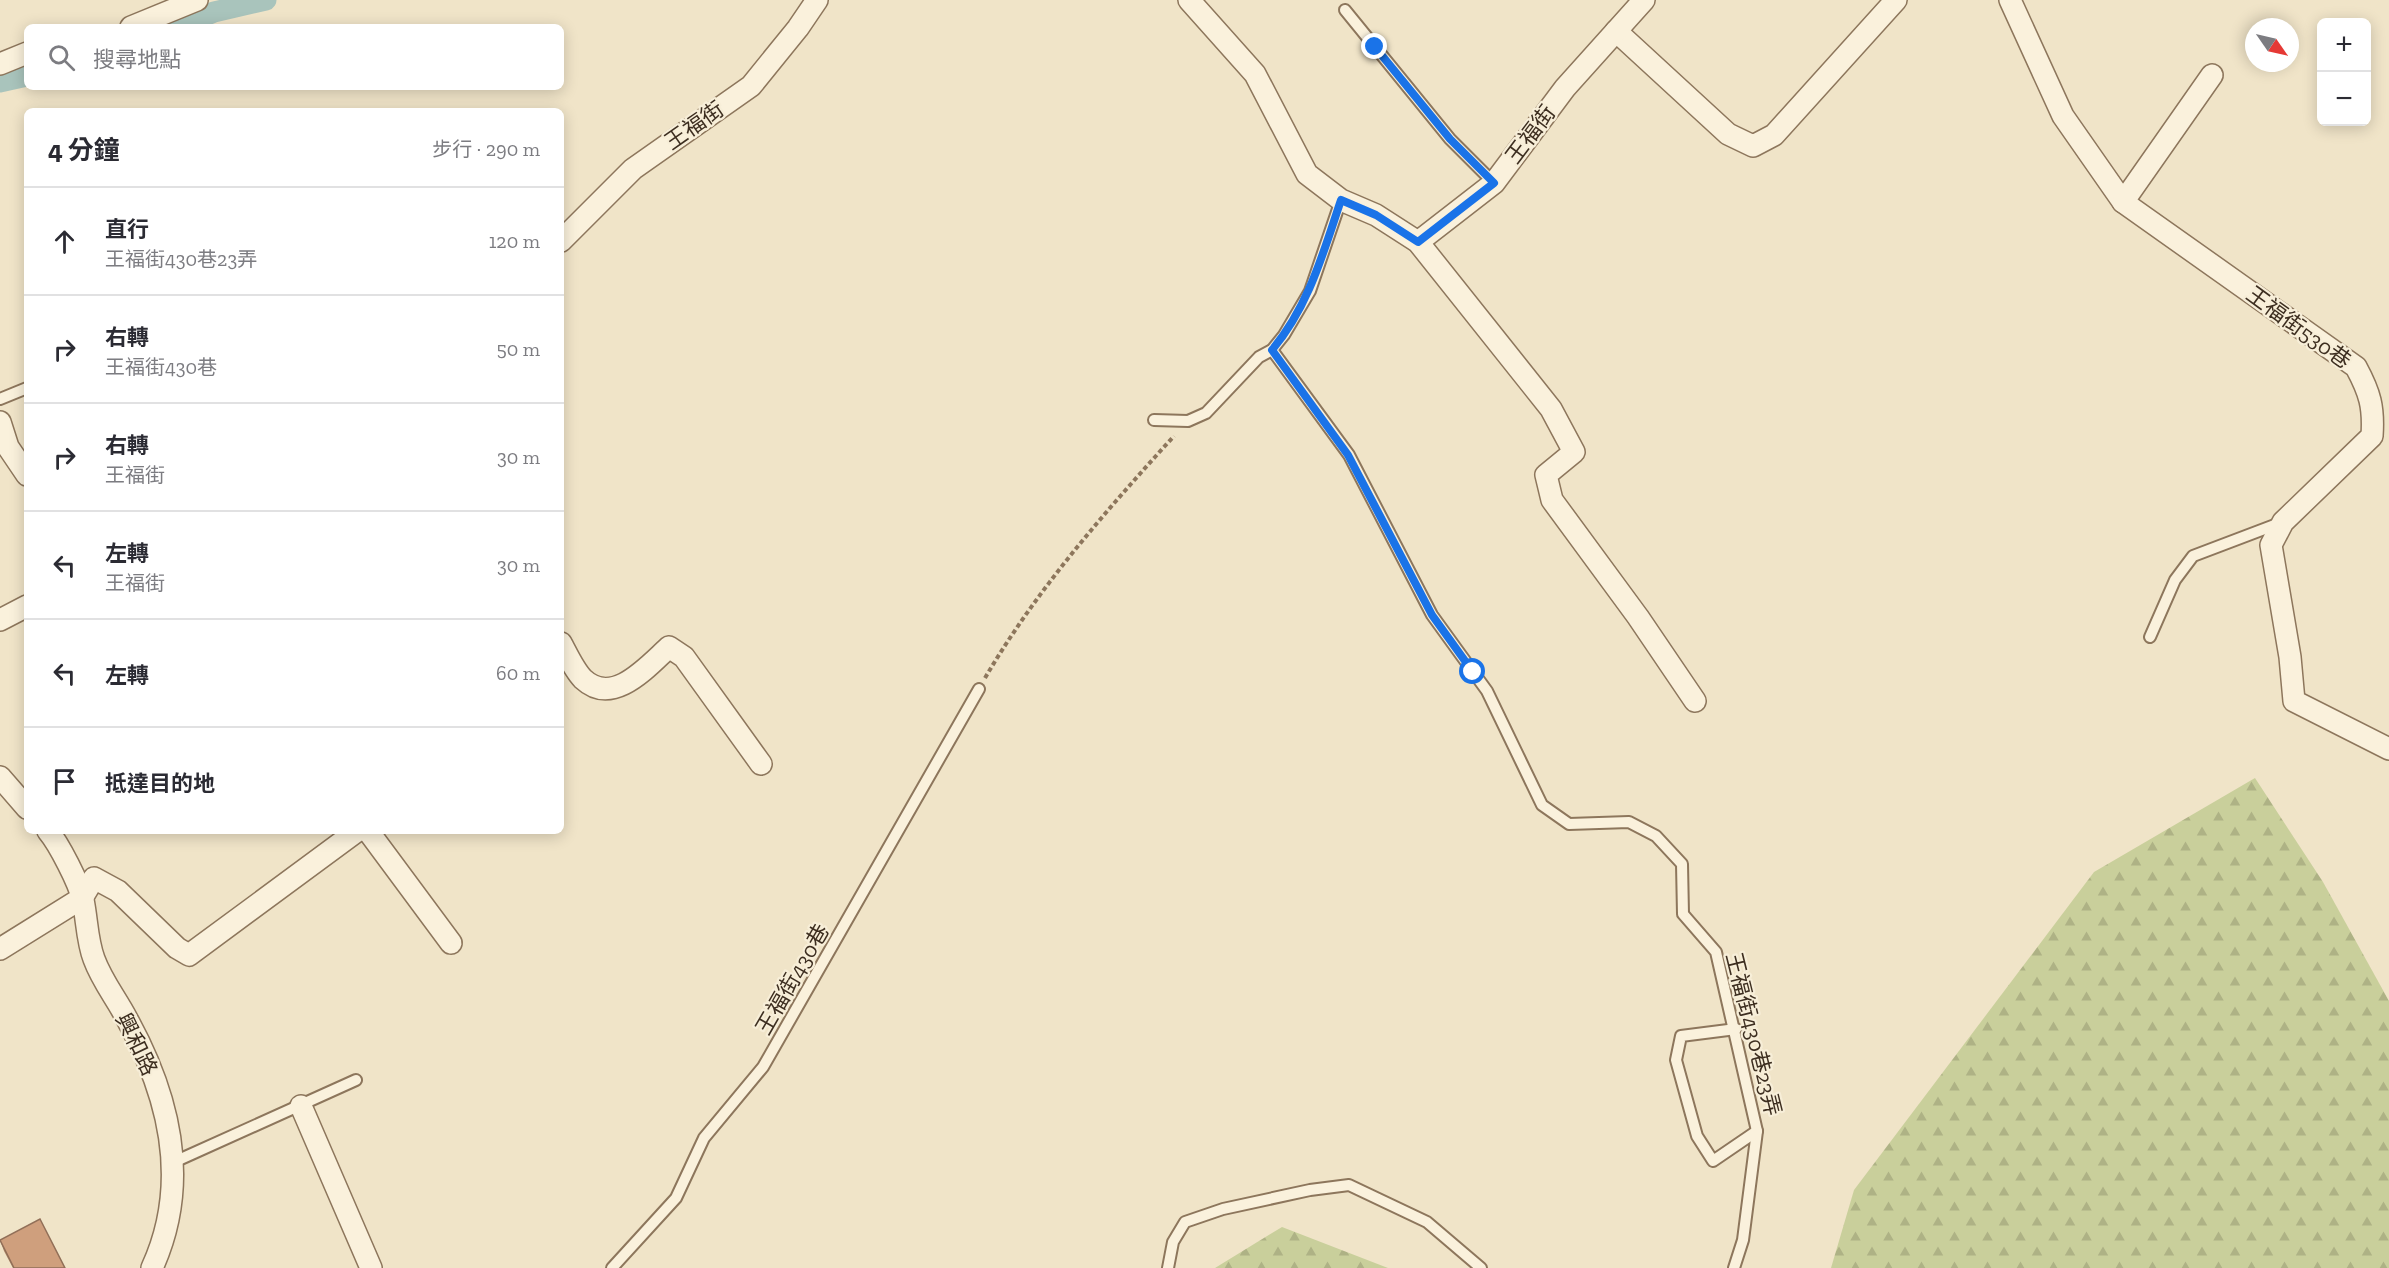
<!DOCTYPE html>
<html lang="zh-TW">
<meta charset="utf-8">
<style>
body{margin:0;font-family:"Zilla Slab","Noto Sans TC",serif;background:#f7f7f7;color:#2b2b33}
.controls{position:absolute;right:18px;top:18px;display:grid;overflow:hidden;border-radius:9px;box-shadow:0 3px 15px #0003}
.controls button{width:54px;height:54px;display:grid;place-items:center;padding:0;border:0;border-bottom:2px solid #e1e1e2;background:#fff;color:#2b2b33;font:30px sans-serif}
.compass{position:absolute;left:2245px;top:18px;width:54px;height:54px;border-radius:50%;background:#fff;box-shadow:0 3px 15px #0003;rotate:124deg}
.stop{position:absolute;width:18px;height:18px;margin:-14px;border:4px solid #1a73e8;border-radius:50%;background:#fff}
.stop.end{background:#1a73e8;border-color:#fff;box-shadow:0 2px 6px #0008}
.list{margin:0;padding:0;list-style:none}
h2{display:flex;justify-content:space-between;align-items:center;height:78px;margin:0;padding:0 24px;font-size:26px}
h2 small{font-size:20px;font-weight:400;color:#7c7c81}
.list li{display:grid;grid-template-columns:39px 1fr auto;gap:18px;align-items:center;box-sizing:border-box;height:108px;padding:0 24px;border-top:2px solid #e1e1e2}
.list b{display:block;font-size:22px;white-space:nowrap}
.list p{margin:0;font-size:20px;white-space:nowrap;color:#7c7c81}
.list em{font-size:20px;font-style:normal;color:#7c7c81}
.icon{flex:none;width:33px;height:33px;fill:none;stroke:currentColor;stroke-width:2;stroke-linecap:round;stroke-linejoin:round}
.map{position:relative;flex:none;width:2389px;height:1268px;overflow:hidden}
.search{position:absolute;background:#fff;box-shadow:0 3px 15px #0003;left:24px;top:24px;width:540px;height:66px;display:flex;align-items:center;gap:15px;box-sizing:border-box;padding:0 21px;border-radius:9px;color:#7c7c81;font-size:22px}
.panel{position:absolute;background:#fff;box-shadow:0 3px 15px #0003;left:24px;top:108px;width:540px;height:726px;border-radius:9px}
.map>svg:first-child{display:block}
.forest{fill:url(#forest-firs)}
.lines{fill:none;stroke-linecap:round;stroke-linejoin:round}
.canal{stroke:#a9c4bc;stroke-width:21}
.lane-casing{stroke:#8d765c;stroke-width:14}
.street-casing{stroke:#8d765c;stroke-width:24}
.path{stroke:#8d765c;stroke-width:4;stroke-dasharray:4.5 3;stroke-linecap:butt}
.lane{stroke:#faf1dc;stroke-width:10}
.street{stroke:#faf1dc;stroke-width:21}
.wall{fill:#b2896c}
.building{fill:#cf9f7d;stroke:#916f58;stroke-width:1.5}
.route{stroke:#1a73e8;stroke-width:8}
.labels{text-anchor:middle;stroke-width:4.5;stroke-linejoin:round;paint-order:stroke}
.street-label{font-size:22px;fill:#3d2e20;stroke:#f7eed8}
</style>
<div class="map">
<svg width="2389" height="1268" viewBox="0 0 2389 1268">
<defs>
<pattern id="forest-firs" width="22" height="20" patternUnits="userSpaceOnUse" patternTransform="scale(1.5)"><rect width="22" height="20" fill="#c9cf9b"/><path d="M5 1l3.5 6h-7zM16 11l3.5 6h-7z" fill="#aeb285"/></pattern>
</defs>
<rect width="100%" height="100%" fill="#f0e4c8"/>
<g class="forest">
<polygon points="2255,778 2323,882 2389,1001 2389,1268 1831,1268 1854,1190 2094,872"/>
<polygon points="1282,1227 1388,1268 1215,1268"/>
</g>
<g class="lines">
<g class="canal">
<polyline points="178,27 214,12 266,0"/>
<polyline points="0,82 27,76"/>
</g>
<g class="lane-casing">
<g id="lane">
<polyline points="1345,10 1450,139 1494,183"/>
<polyline points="1272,350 1349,455 1432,615 1487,691 1542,805 1569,824 1629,822 1656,836 1682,864 1683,914 1716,952 1757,1131 1743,1240 1734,1268"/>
<polyline points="0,399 27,388"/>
<polyline points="1154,420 1188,421 1206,413 1259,357 1272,350 1284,335 1310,291 1341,200"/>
<polyline points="2150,637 2175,580 2193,556 2280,523"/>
<polyline points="1736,1029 1681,1036 1676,1060 1697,1136 1713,1161 1757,1131"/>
<polyline points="174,1162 356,1080"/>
<polyline points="612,1268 676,1198 704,1138 763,1067 979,689"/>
<polyline points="1168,1268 1173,1242 1185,1222 1223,1209 1310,1190 1349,1185 1427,1222 1481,1268"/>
</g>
</g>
<g class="street-casing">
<g id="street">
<polyline points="1189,0 1255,74 1307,174 1341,200 1376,215 1418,242 1551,409 1574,452 1546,475 1552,500 1638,617 1695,701"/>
<path d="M2010 0 2063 116 2123 202 2356 367C2370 393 2374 407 2372 436L2283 522 2271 545 2290 657 2294 701 2389 749"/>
<polyline points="131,27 197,0"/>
<polyline points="1616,31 1728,134 1753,146 1774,135 1896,0"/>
<polyline points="0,64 27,53"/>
<polyline points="2123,202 2212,75"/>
<polyline points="561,241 633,169 751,86 798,28 817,0"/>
<polyline points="1418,242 1494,183 1565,88 1644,0"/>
<polyline points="0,422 8,447 27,475"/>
<polyline points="0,620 27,606"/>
<path d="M561 643C567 654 574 670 583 679 613 707 647 667 669 647L684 657 761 764"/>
<polyline points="0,777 27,808"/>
<path d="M48 831C59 844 79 883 83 900 87 919 87 941 94 959 102 981 116 998 127 1019 170 1097 191 1183 152 1268"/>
<polyline points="368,831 451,943"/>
<polyline points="0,949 82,898 94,878 118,891 177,948 189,955 357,831"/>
<polyline points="301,1106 371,1268"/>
</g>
</g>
<path class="path" d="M985 678C1037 589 1105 512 1174 436"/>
<use href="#lane" class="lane"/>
<use href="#street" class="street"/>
</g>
<polygon class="wall" points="0,1240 65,1268 13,1268 4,1251"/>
<polygon class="building" points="40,1219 65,1268 14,1268 0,1240"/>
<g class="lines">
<path class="route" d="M1375 47 1450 139 1494 183 1418 242 1376 215 1341 200C1323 253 1309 306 1272 350L1348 455 1432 615 1473 672"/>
</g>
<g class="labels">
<g class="street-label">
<text transform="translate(694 125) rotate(-35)" y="8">王福街</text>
<text transform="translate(1530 134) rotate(-53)" y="8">王福街</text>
<text transform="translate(2299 327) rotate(36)" y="8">王福街530巷</text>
<text transform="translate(792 979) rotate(-60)" y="8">王福街430巷</text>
<text transform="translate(1754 1034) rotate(76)" y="8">王福街430巷23弄</text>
<text transform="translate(137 1044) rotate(64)" y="8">興和路</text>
</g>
</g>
</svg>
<div class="controls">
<button>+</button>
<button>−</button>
</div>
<svg class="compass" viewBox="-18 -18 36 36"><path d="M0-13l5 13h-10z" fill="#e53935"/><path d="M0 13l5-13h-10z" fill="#7c7c81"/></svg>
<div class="stop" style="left:1473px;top:672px"></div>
<div class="stop end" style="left:1375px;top:47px"></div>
<div class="search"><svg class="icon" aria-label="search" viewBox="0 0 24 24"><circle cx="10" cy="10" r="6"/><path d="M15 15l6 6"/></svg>搜尋地點</div>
<section class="panel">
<h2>4 分鐘<small>步行 · 290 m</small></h2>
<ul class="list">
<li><svg class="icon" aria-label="ahead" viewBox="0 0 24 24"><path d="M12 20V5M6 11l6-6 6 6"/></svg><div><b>直行</b><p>王福街430巷23弄</p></div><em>120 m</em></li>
<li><svg class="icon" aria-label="right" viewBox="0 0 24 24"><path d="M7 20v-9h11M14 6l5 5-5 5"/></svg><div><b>右轉</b><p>王福街430巷</p></div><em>50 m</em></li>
<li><svg class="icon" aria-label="right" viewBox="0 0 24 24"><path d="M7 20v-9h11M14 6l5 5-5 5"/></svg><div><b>右轉</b><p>王福街</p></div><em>30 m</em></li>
<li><svg class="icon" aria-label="left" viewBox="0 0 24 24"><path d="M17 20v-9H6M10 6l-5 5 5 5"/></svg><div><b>左轉</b><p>王福街</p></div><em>30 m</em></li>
<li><svg class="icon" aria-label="left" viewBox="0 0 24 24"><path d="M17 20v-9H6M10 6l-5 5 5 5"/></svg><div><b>左轉</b></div><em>60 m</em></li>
<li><svg class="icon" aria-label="arrive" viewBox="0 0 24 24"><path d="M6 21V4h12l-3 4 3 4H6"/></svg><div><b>抵達目的地</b></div></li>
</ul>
</section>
</div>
